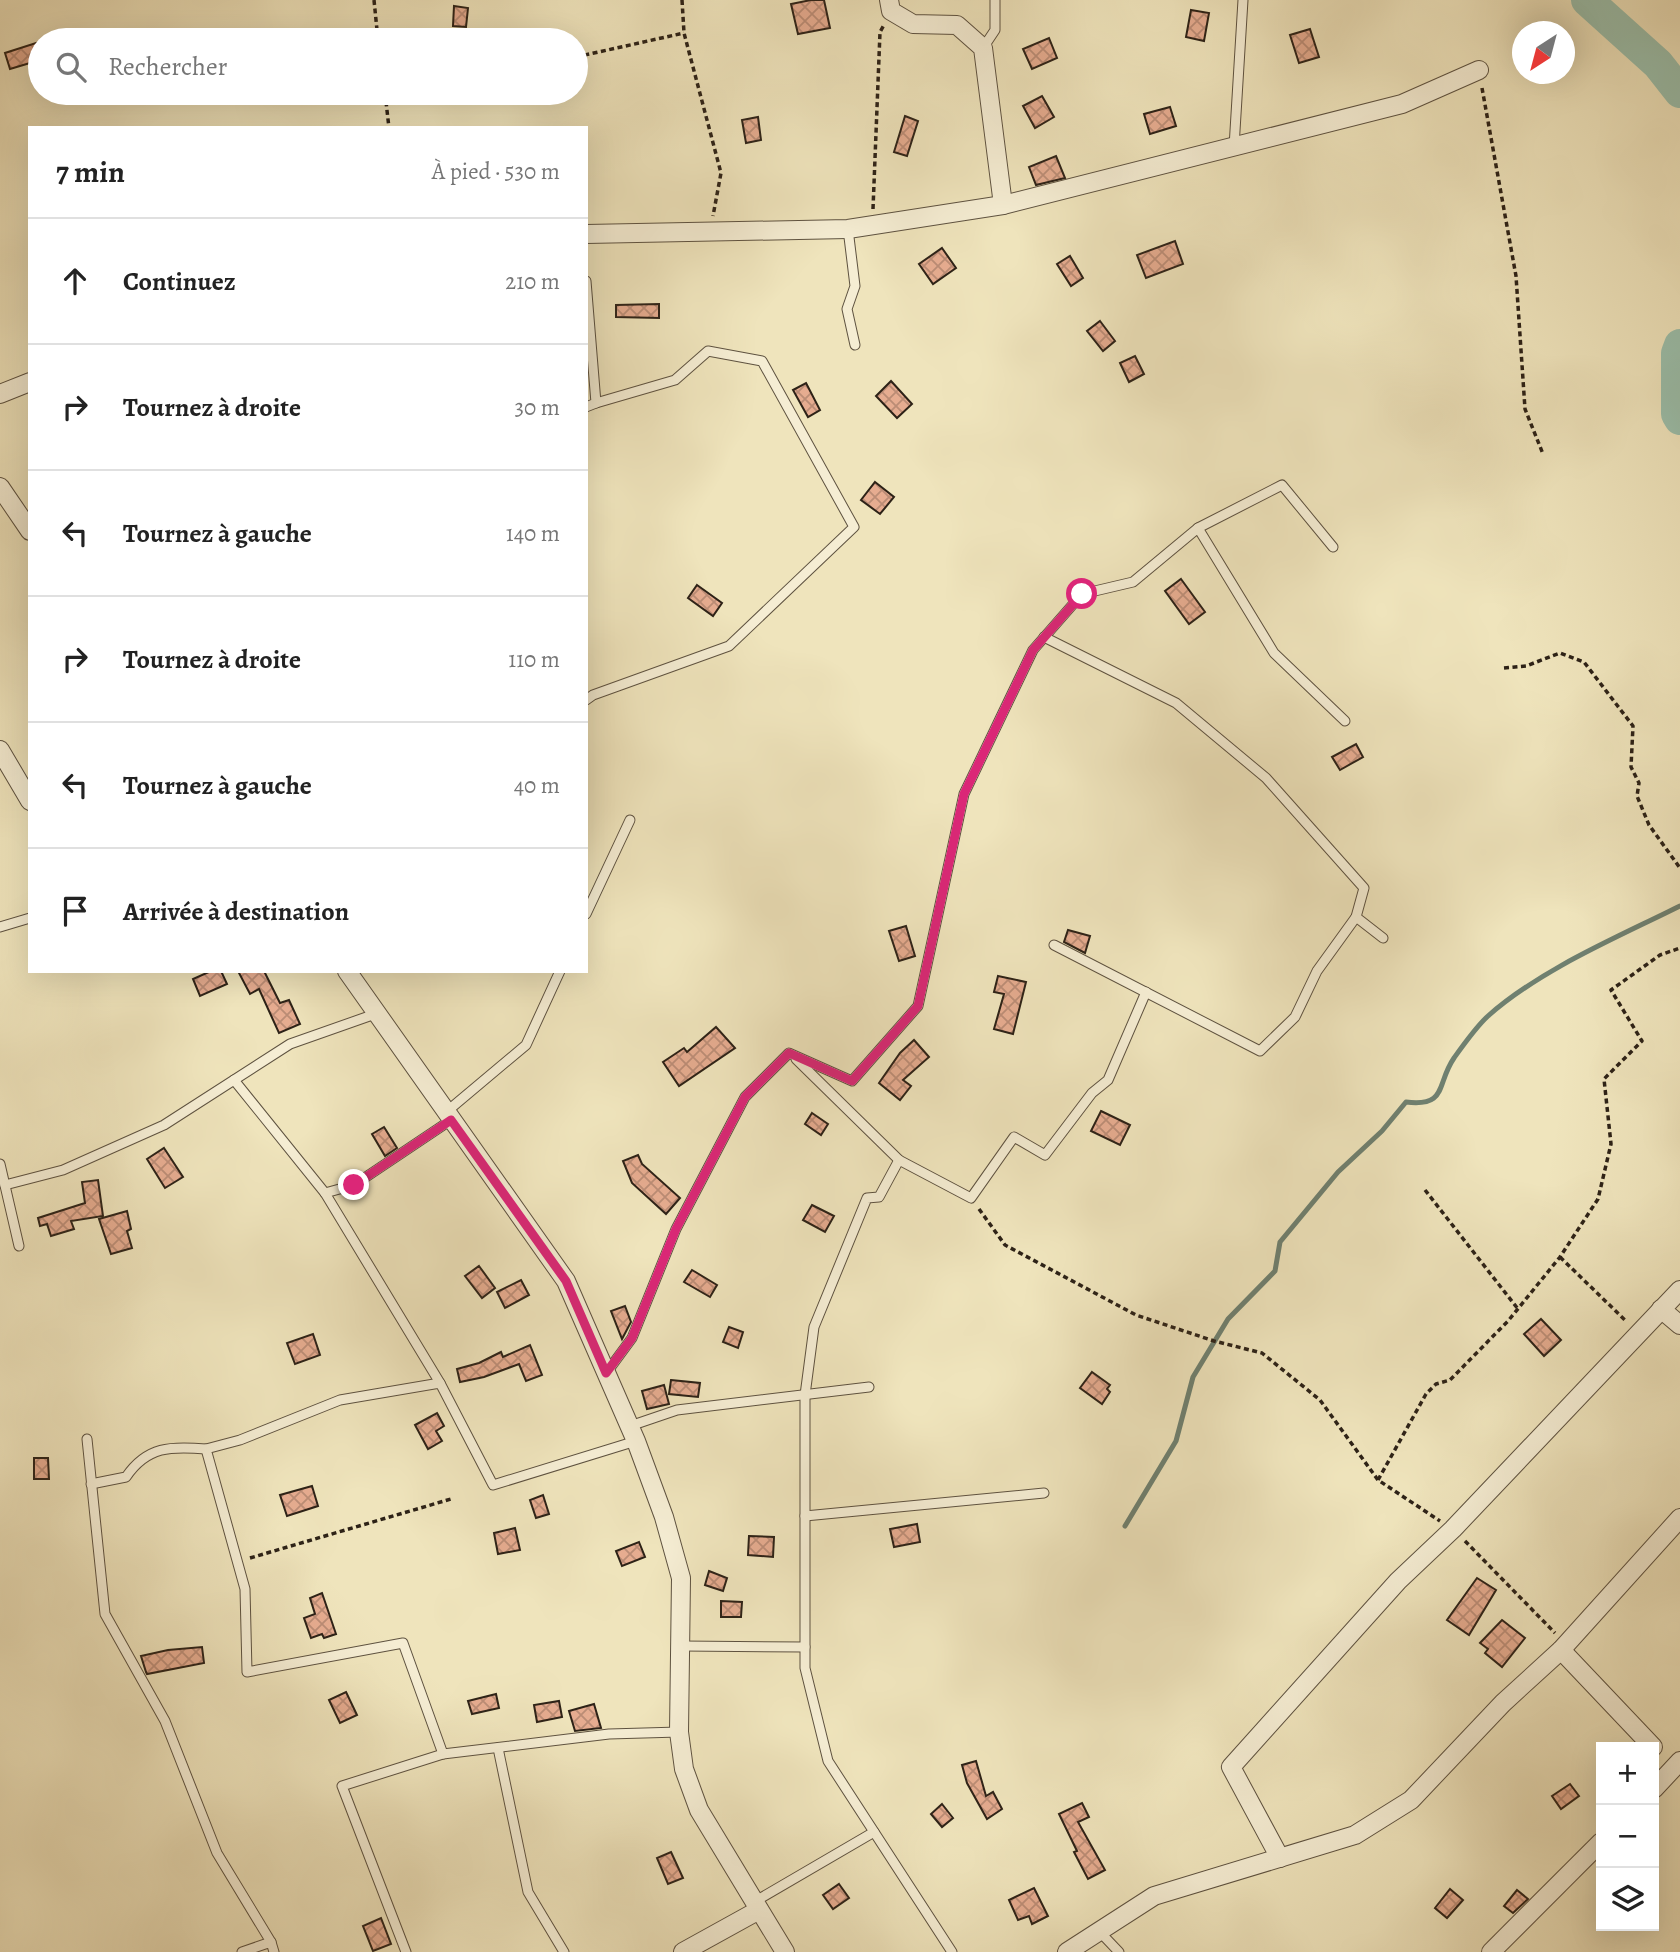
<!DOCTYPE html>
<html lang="fr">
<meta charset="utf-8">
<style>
body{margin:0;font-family:Alegreya,serif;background:#f2f2f2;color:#222}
.controls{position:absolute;right:21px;bottom:21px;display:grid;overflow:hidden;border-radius:0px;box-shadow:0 7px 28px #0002}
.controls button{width:63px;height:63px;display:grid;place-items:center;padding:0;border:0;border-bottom:2px solid #e0e0e0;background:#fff;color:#222;font:35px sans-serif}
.compass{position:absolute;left:1512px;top:21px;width:63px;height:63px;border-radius:50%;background:#fff;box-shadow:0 7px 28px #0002;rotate:216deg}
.stop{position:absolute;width:21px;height:21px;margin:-16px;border:5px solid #db2777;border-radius:50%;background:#fff}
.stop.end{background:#db2777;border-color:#fff;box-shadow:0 2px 7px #0008}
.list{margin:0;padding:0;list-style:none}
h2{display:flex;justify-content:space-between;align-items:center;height:91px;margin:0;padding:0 28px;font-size:30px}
h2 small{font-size:23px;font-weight:400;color:#767676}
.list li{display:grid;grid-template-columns:46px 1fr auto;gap:21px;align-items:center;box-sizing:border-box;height:126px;padding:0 28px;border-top:2px solid #e0e0e0}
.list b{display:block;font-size:26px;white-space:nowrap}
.list em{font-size:23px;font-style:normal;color:#767676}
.icon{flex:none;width:38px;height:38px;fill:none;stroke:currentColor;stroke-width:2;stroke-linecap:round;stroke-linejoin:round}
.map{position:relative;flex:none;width:1680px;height:1952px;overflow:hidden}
.search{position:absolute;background:#fff;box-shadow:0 7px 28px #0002;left:28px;top:28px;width:560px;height:77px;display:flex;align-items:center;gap:18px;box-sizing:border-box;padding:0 24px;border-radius:38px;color:#767676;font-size:26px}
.panel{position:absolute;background:#fff;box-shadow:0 7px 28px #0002;left:28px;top:126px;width:560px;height:847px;border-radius:0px}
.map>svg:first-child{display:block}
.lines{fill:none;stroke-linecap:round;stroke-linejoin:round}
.stream{stroke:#6f8070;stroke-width:5}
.river{stroke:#9bbfab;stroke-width:32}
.building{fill:url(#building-cross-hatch);stroke:#2d2217;stroke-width:2}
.service-casing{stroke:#5e5240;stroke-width:11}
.minor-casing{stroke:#5e5240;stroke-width:20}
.path{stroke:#2d2217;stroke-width:3.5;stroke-dasharray:5 3.5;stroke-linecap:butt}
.service{stroke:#f5edd3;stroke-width:9}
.minor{stroke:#f5edd3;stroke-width:18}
.route{stroke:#db2777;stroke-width:9}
</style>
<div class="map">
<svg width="1680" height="1952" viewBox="0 0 1680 1952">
<defs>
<pattern id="building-cross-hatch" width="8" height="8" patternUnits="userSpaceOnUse" patternTransform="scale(1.75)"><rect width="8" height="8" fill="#e6ac90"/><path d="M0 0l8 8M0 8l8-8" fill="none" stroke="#bb8c75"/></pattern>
</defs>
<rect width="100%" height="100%" fill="#efe4bc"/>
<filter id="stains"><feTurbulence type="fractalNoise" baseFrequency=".00286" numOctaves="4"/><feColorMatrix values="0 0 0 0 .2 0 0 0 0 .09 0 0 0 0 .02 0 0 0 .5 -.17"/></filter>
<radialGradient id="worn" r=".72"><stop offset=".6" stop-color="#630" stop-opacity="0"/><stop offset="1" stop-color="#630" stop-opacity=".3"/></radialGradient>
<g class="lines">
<path class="stream" d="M1125 1526 1176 1441 1193 1377 1228 1319 1275 1271 1280 1242 1338 1172 1382 1131 1406 1102C1448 1107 1436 1084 1454 1058 1464 1044 1476 1027 1488 1016 1541 969 1618 937 1680 906"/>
<g class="river">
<polyline points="1587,0 1658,64 1680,92"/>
<polyline points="1680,345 1677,353 1677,414 1680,419"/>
</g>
</g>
<g class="building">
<polygon points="811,0 824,0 830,28 798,34 791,4"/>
<polygon points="454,6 468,8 466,27 453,26"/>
<polygon points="1191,10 1209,13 1204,41 1186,37"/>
<polygon points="1310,29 1319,57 1299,63 1290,35"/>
<polygon points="1049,38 1057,58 1032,69 1023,49"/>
<polygon points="36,43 40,60 10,69 5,53"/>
<polygon points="1042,96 1054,117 1035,128 1023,106"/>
<polygon points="1170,107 1176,126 1150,134 1144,114"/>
<polygon points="905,116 918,121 907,156 894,152"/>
<polygon points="758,117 761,140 746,143 742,120"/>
<polygon points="1056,156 1065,178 1036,185 1029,167"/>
<polygon points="1175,241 1183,264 1146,278 1137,255"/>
<polygon points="942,248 956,268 933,284 919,264"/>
<polygon points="1070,256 1083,278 1071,286 1057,264"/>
<polygon points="659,304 659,318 616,317 616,305"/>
<polygon points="1100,321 1115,341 1103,351 1087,331"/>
<polygon points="1135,356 1144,374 1129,382 1120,363"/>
<polygon points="891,381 912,404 897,418 876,396"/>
<polygon points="806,383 820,410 808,417 793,390"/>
<polygon points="875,482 894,497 880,514 861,500"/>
<polygon points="1181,579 1205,612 1189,624 1165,591"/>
<polygon points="697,585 722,603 713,616 688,598"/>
<polygon points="1356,744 1363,757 1340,770 1332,757"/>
<polygon points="906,926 915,956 899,961 889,931"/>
<polygon points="1068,930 1090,936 1085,953 1064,942"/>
<polygon points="211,971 221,971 227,984 200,996 193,979"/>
<polygon points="238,971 264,971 280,1003 289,1000 300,1024 279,1033 259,989 250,994"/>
<polygon points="998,976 1026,982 1013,1034 994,1029 1004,994 994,992"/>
<polygon points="716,1027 735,1048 679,1086 663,1062 684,1048 687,1052"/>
<polygon points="914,1040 929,1057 903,1080 911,1086 900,1100 879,1083 900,1053"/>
<polygon points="1101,1111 1130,1125 1120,1145 1091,1131"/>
<polygon points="812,1113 828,1124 821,1135 805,1124"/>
<polygon points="384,1127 397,1148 385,1156 372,1134"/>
<polygon points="164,1148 183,1177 165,1188 147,1159"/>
<polygon points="638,1155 642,1164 680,1198 666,1214 632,1183 623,1161"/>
<polygon points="98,1180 103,1216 71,1221 74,1229 51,1236 47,1224 40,1226 38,1218 85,1203 82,1182"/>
<polygon points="812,1205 834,1216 825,1232 803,1220"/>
<polygon points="127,1211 131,1229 127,1231 132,1248 111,1254 99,1219"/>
<polygon points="479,1266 495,1288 482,1298 465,1276"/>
<polygon points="692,1270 717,1285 710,1297 684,1282"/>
<polygon points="521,1280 529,1295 505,1308 497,1292"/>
<polygon points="625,1306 631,1322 622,1339 611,1311"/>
<polygon points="1541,1319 1561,1340 1544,1356 1524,1334"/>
<polygon points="729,1327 743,1332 738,1348 723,1342"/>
<polygon points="313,1334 320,1355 295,1364 287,1343"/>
<polygon points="530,1345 542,1375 526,1381 519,1364 484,1377 460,1382 457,1369 479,1363 501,1352 503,1357"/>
<polygon points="1092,1372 1110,1385 1107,1389 1110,1392 1102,1404 1080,1388"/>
<polygon points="671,1380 700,1383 698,1397 669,1394"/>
<polygon points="664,1385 669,1404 647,1409 642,1391"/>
<polygon points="437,1413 444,1426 436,1431 442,1441 428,1449 415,1425"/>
<polygon points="34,1458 48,1458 49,1479 34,1479"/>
<polygon points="312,1486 318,1506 287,1516 280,1495"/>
<polygon points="543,1495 549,1514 536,1518 530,1500"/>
<polygon points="917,1524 920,1542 894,1547 890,1529"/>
<polygon points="515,1528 520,1550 498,1554 494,1533"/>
<polygon points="749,1536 774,1537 773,1557 748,1555"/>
<polygon points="639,1542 645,1557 622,1566 616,1551"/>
<polygon points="709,1571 727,1578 723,1591 705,1585"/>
<polygon points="1477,1578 1496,1590 1469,1635 1447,1620"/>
<polygon points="322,1593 336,1634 324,1638 322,1634 311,1638 304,1618 315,1614 310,1598"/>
<polygon points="721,1601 742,1602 741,1617 721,1617"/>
<polygon points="1502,1620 1525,1638 1502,1667 1485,1653 1488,1649 1480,1643"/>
<polygon points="202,1647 204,1663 147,1674 146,1672 141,1656 168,1650"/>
<polygon points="346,1692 357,1715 340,1723 329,1700"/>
<polygon points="496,1694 499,1708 472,1714 468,1701"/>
<polygon points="559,1701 562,1717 537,1722 534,1705"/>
<polygon points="594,1704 601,1728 575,1731 569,1711"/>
<polygon points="976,1761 986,1796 993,1792 1002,1809 987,1819 967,1783 962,1765"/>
<polygon points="1570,1784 1579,1796 1561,1809 1552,1796"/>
<polygon points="1082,1803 1089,1817 1078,1822 1105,1870 1088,1879 1074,1852 1077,1851 1059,1814"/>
<polygon points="942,1804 953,1818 942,1827 931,1814"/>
<polygon points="671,1852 683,1878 668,1884 657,1858"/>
<polygon points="839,1884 849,1898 833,1909 823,1895"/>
<polygon points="1034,1888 1048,1916 1032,1924 1029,1916 1018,1920 1009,1900"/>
<polygon points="1450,1889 1463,1900 1447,1918 1435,1908"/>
<polygon points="1517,1890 1528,1899 1513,1913 1504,1906"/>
<polygon points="381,1918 391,1944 373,1951 363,1926"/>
</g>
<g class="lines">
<g class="service-casing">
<g id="service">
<polyline points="983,48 995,30 995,0"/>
<polyline points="1234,147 1243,0"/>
<polyline points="848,229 855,286 847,309 855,345"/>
<polyline points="586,281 596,403 586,407"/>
<polyline points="1198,528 1282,485 1333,547"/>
<polyline points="1044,637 1176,703 1266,778 1364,888 1356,917 1383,938"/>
<polyline points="586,700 593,695 729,646 854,527 762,361 708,351 675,380 596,403"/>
<polyline points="586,914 630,820"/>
<polyline points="0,927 30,918"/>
<polyline points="1054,945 1260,1051 1295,1017 1317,971 1356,917"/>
<polyline points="796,1059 899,1160 971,1198 1014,1137 1045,1155 1092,1093 1108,1080 1146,992"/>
<polyline points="234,1080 325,1193 440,1383"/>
<polyline points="445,1113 526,1045 560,971"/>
<polyline points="899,1160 879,1197 867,1198 814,1327 805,1395 805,1668 828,1761 952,1952"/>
<polyline points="0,1164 19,1246"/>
<polyline points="5,1185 63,1170 164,1125 290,1044 378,1013"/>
<polyline points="325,1193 354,1185 451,1120"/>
<polyline points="607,1372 632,1338 676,1229 745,1097 789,1053 852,1081 918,1006 964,794 1033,650 1082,594 1133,582 1198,528 1274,653 1345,721"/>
<polyline points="630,1426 677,1410 869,1387"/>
<polyline points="87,1439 105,1614 165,1721 217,1853 271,1942"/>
<path d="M91 1484 126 1477C147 1446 171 1446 206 1449"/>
<polyline points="805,1516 1044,1493"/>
<polyline points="682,1646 805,1647"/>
<polyline points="498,1748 528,1892 564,1952"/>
<polyline points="443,1754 403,1643 247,1672 245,1589 206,1449 240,1440 340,1400 440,1383 493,1485 636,1441"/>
<polyline points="754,1902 874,1832"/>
<polyline points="1099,1931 1119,1952"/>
<polyline points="242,1952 271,1942 274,1952"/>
<polyline points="406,1952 342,1786 443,1754 609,1734 679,1732"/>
</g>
</g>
<g class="minor-casing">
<g id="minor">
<polyline points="889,0 891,11 913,24 957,25 983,48 1003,205"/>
<polyline points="586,234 848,229 1003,205 1402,104 1479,70"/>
<polyline points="0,394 30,382"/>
<polyline points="0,487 30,531"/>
<polyline points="0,750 30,801"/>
<polyline points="347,971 566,1281 636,1441 664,1517 681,1578 679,1732 684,1769 699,1810 785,1952"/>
<polyline points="1661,1309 1680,1325"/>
<polyline points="1561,1650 1653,1747"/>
<polyline points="1654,1789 1680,1761"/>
<polyline points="1280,1858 1231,1767 1398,1581 1453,1529 1680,1290"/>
<polyline points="683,1952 759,1910"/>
<polyline points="1067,1952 1154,1896 1355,1835 1411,1800 1503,1703 1561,1650 1680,1518"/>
<polyline points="1491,1952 1601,1842"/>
</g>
</g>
<g class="path">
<polyline points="374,0 378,40"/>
<polyline points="682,0 684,33 721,173 713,216"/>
<polyline points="576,57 684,33"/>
<polyline points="1482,88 1516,276 1525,409 1543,454"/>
<polyline points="385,93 389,128"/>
<polyline points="873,209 880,32 884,25"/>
<polyline points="1504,668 1526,666 1560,653 1584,662 1633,726 1631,767 1639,783 1637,796 1649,825 1680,868"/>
<polyline points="1425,1190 1518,1309"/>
<polyline points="979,1209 1005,1245 1136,1315 1214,1341 1262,1353 1320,1400 1378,1480 1440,1521"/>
<polyline points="1560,1257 1627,1322"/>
<polyline points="1378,1480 1426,1394 1436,1384 1450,1380 1508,1321 1560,1257 1598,1199 1611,1144 1604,1079 1642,1041 1611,990 1660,955 1680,948"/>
<polyline points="1465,1541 1555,1633"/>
<polyline points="250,1558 451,1499"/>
</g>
<use href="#service" class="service"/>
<use href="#minor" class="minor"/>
</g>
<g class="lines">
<polyline class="route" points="354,1185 451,1120 566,1281 606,1373 632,1338 676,1229 745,1097 789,1053 852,1081 918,1006 964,794 1033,650 1082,594"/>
</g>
<rect width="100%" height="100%" filter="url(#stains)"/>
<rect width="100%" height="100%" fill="url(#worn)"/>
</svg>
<div class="controls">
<button>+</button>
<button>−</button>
<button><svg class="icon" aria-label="layers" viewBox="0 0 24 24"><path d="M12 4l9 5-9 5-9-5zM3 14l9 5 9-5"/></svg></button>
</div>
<svg class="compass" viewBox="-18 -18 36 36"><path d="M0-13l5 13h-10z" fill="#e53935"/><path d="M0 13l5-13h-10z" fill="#767676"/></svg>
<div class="stop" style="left:1082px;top:594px"></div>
<div class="stop end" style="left:354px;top:1185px"></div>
<div class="search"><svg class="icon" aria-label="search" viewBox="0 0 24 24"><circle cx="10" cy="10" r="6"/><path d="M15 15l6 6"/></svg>Rechercher</div>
<section class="panel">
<h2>7 min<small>À pied · 530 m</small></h2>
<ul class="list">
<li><svg class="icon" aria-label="ahead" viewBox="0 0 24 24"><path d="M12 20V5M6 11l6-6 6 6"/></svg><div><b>Continuez</b></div><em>210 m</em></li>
<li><svg class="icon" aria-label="right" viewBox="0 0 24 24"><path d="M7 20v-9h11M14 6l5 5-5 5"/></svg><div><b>Tournez à droite</b></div><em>30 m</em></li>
<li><svg class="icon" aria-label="left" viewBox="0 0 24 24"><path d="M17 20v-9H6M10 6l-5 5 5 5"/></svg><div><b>Tournez à gauche</b></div><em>140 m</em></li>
<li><svg class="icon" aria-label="right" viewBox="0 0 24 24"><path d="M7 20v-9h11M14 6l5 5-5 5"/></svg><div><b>Tournez à droite</b></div><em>110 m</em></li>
<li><svg class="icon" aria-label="left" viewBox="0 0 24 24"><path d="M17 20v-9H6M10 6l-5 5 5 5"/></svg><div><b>Tournez à gauche</b></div><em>40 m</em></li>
<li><svg class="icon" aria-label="arrive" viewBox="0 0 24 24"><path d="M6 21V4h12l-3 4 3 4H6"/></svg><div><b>Arrivée à destination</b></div></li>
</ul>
</section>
</div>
